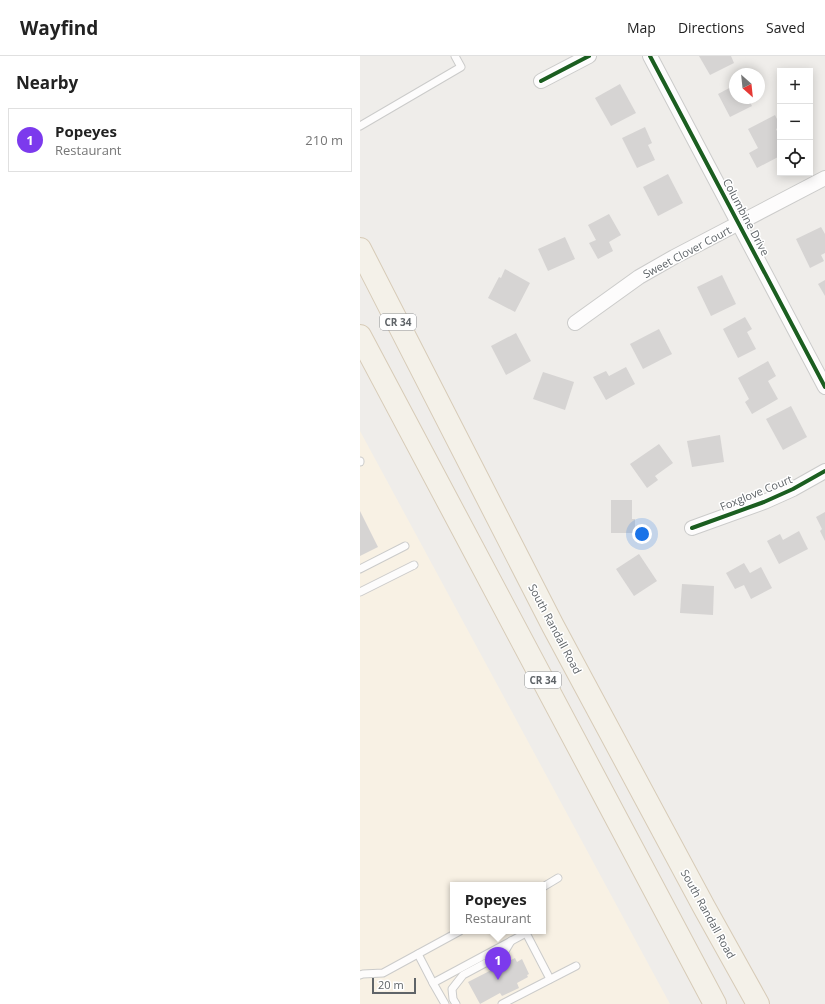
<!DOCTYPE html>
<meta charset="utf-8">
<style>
body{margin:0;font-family:"Open Sans",sans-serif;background:#f6f6f6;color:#222}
.controls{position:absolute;right:12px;top:12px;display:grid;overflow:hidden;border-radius:0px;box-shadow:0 2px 10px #0003}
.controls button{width:36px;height:36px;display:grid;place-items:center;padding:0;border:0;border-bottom:1px solid #e0e0e0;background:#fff;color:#222;font:20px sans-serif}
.compass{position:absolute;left:369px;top:12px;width:36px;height:36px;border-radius:50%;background:#fff;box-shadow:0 2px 10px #0003;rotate:153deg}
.scale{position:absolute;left:12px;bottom:10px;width:44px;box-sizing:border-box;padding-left:4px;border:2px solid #5f6468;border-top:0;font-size:11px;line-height:14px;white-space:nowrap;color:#5f6468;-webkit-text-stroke:3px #fff;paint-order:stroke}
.you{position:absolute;left:282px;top:478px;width:14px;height:14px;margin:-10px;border:3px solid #fff;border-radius:50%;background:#1a73e8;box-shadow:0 0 0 6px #1a73e833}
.badge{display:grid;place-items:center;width:26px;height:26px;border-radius:50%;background:#7c3aed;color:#fff;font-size:13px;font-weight:700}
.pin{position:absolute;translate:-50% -33px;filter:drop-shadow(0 1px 2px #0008)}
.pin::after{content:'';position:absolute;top:21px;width:14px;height:12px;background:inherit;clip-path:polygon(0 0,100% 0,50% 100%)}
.popup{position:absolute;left:90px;top:826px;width:96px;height:52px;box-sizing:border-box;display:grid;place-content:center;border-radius:0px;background:#fff;filter:drop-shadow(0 1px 3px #0005);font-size:13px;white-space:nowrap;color:#767676}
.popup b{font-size:15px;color:#222}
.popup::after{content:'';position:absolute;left:50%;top:100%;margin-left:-8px;border:8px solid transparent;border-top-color:#fff}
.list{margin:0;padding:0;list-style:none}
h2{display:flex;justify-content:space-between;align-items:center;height:52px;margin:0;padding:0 16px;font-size:17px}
h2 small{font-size:13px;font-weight:400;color:#767676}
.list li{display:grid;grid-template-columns:26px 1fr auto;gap:12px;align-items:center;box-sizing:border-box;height:64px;margin:0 8px 8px;padding:0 8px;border:1px solid #e0e0e0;border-radius:0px}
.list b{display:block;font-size:15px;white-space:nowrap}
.list p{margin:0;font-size:13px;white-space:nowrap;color:#767676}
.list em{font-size:13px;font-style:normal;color:#767676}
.icon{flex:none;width:22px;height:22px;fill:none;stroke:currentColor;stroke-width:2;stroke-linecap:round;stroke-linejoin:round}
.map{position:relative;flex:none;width:465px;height:948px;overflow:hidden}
header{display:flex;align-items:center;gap:24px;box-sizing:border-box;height:56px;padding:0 20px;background:#fff;border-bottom:1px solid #e0e0e0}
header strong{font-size:19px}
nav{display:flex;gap:22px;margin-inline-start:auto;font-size:14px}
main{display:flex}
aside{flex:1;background:#fff}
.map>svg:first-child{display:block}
.commercial{fill:#f8f1e4;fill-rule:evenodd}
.building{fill:#d6d4d3}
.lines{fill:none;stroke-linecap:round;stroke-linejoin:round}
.lane-casing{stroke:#cbcbca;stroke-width:9}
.street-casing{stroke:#cbcbca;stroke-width:16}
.primary-casing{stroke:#d7cbb7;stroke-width:24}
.lane{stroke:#fdfcfc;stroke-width:7}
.street{stroke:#fdfcfc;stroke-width:14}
.primary{stroke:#f4f1e9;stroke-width:22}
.cycleway-casing{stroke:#fff;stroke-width:6}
.cycleway{stroke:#1b5e20;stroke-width:4}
.labels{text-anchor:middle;stroke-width:3;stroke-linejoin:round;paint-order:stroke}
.shield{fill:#fff;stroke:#8f9295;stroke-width:1}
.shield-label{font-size:10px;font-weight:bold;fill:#5f6468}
.street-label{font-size:11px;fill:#5f6468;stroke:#fff}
</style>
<header>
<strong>Wayfind</strong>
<nav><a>Map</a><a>Directions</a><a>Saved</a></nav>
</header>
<main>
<aside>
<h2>Nearby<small></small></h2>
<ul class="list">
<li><span class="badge">1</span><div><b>Popeyes</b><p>Restaurant</p></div><em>210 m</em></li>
</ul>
</aside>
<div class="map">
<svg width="465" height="948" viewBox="0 0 465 948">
<rect width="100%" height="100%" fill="#efedea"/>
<path class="commercial" d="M0 375 310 948H0ZM93 829H183V875H93Z"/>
<g class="building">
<polygon points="339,0 371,0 374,7 350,19"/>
<polygon points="260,28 276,57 251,70 235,42"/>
<polygon points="375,29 375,42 388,42 392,50 370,61 358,38"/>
<polygon points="415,59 420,69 420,71 416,73 420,81 420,100 397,112 389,97 398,92 388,73"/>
<polygon points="285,71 292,87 288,89 295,104 277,112 262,82"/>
<polygon points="308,118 323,147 298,160 283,131"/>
<polygon points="249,158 261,179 249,186 253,195 238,203 229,187 236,184 228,169"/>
<polygon points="461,171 465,178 465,197 461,199 464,205 450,212 436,183"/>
<polygon points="205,181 215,203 188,215 178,193"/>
<polygon points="145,213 170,227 155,256 128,242 139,221 141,222"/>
<polygon points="362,219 376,248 351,260 337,231"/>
<polygon points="465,224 465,240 458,228"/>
<polygon points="385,261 392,273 387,276 396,293 378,302 363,273"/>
<polygon points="299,273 312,298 283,313 270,288"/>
<polygon points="156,277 171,305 146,319 131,290"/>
<polygon points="408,305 416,320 408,325 418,343 392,358 385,346 389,343 378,322"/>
<polygon points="266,311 275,328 246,344 233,321 246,315 249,320"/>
<polygon points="183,316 214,326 205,354 173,343"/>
<polygon points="431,350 447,381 423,394 406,363"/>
<polygon points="360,379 364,406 332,411 327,385"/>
<polygon points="299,388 313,407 295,420 298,424 287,432 270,408"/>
<polygon points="251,444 272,444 272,463 275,463 275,477 251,477"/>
<polygon points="0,455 18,491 0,500"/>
<polygon points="465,456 465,485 460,475 462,473 456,461"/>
<polygon points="439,475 448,493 419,508 407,485 420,478 423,484"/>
<polygon points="279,498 297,525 274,540 256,513"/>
<polygon points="384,507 390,517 401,511 412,532 391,543 384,529 375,533 366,517"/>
<polygon points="322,528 354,530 353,559 320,557"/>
<polygon points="155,902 157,906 162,903 169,918 167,919 168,921 157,927 159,932 142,940 140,937 120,948 108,926"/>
</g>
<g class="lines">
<g class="lane-casing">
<g id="lane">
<polyline points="0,70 101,11 95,0"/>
<polyline points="0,406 0,405"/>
<polyline points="0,513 45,490"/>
<polyline points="0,536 54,509"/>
<polyline points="183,831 198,822"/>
<polyline points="165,875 190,923"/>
<polyline points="58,898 73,927"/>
<polyline points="0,919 3,918 23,917 100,875"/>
<polyline points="85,948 73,927 166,877"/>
<polyline points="96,948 93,943 92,933 103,919 144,897 151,885"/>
<polyline points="142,948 216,910"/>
</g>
</g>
<g class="street-casing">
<g id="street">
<polyline points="290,0 465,331"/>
<polyline points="181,25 229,0"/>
<polyline points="215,267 279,221 314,201 465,122"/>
<polyline points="332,472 404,446 433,433 465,415"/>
</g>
</g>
<g class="primary-casing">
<g id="primary">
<polyline points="0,193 193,570 344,851 398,948"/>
<polyline points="0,280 355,948"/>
</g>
</g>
<use href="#lane" class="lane"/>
<use href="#street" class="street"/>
<use href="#primary" class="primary"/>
<g class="cycleway-casing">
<g id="cycleway">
<polyline points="290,0 465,331"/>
<polyline points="181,25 229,0"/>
<polyline points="332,472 404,446 433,433 465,415"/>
</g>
</g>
<use href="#cycleway" class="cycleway"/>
</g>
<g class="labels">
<g class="shield">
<rect x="20" y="258" width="36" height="16" rx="3"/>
<rect x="165" y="616" width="36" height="16" rx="3"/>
</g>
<g class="shield-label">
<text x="38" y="270">CR 34</text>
<text x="183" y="628">CR 34</text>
</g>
<g class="street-label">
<text transform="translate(386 161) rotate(62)" y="4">Columbine Drive</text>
<text transform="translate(327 196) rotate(-28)" y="4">Sweet Clover Court</text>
<text transform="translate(396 437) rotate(-22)" y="4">Foxglove Court</text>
<text transform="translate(195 573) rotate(62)" y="4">South Randall Road</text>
<text transform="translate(348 858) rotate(61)" y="4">South Randall Road</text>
</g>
</g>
</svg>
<div class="controls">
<button>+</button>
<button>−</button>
<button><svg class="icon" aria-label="locate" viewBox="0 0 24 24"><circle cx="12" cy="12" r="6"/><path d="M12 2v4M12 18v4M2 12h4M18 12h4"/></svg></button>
</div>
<svg class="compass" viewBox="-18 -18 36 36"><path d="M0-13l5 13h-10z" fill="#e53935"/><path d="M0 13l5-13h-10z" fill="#767676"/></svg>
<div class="scale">20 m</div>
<div class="you"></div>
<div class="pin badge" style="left:138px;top:924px">1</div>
<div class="popup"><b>Popeyes</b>Restaurant</div>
</div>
</main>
